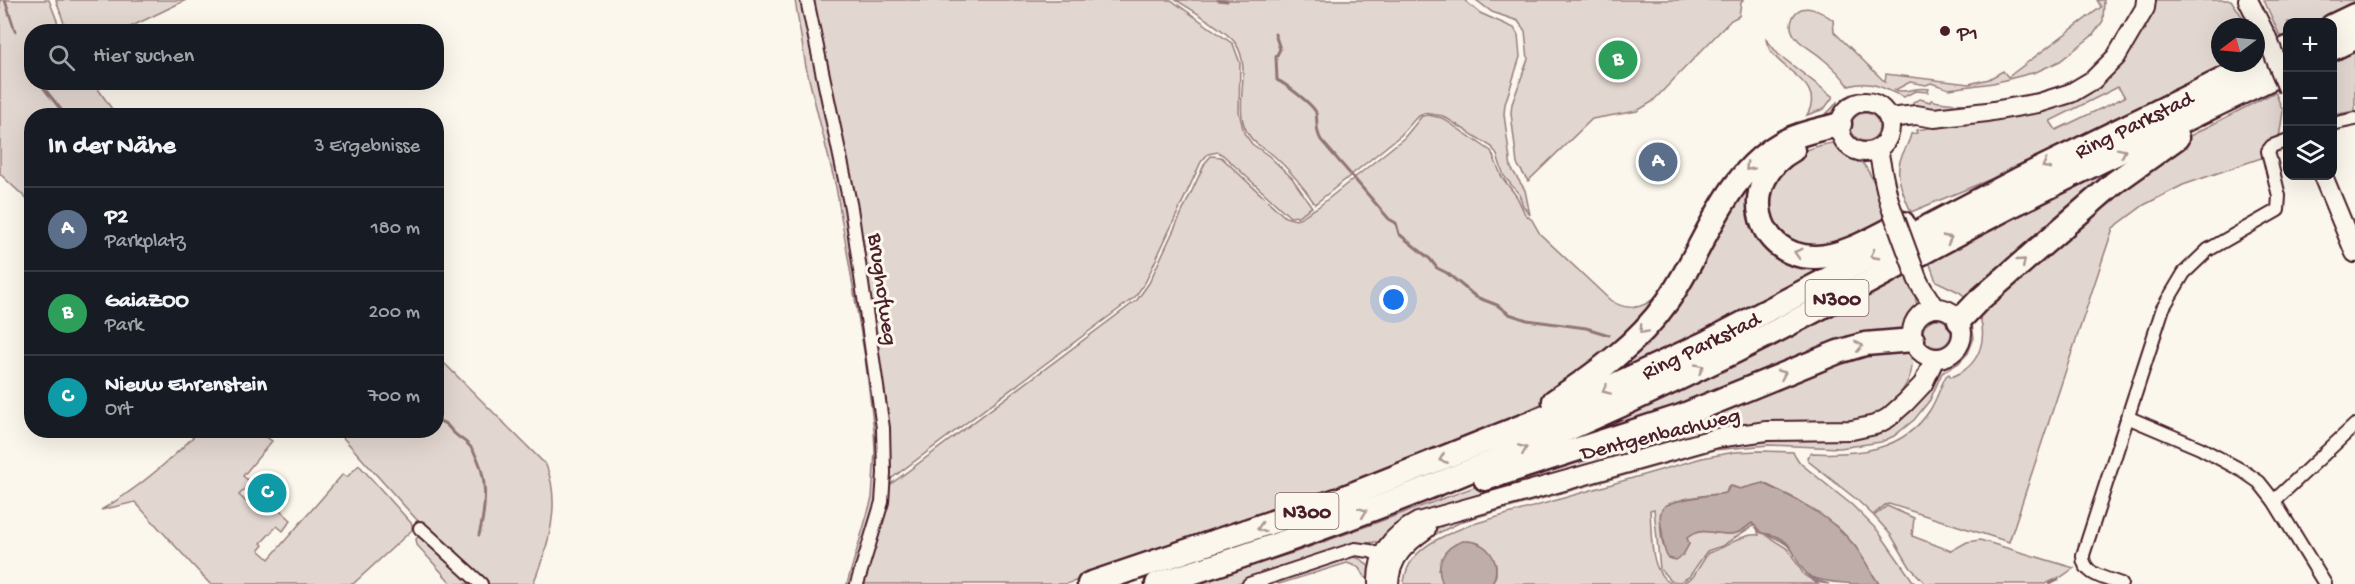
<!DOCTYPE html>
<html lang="de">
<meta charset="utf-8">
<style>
body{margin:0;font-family:"Gochi Hand",sans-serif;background:#20242c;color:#f1f3f6}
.controls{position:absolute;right:18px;top:18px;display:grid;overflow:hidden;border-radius:12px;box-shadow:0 6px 24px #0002}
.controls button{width:54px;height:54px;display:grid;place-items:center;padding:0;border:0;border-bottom:2px solid #363941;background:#171b24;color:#f1f3f6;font:30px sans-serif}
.compass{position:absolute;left:2211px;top:18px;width:54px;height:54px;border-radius:50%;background:#171b24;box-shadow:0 6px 24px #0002;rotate:254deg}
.you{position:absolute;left:1394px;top:300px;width:21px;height:21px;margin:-15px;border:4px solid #fff;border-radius:50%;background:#1a73e8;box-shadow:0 0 0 9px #1a73e833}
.badge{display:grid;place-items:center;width:39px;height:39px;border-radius:50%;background:#db2777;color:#fff;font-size:20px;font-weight:700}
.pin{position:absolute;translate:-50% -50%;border:3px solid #fff;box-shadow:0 2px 6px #0006}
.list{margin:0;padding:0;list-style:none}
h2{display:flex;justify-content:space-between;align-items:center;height:78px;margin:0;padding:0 24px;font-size:26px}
h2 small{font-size:20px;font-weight:400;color:#9ea1a6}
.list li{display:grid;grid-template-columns:39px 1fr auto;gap:18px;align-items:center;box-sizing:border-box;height:84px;padding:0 24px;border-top:2px solid #363941}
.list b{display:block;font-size:22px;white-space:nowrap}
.list p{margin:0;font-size:20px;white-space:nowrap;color:#9ea1a6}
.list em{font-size:20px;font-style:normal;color:#9ea1a6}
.icon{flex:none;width:33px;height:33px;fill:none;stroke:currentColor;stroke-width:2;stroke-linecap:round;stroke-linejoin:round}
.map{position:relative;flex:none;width:2355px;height:584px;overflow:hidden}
.search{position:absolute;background:#171b24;box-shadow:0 6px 24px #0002;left:24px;top:24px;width:420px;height:66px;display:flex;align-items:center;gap:15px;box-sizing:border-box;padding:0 21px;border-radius:24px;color:#9ea1a6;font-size:22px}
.panel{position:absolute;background:#171b24;box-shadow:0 6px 24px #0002;left:24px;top:108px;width:420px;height:330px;border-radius:24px}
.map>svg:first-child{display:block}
.green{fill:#e2d7d0;stroke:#967b7e;stroke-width:1.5;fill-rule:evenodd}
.water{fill:#bfadaa;stroke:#907477;stroke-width:1.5}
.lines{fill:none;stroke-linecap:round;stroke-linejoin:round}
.stream{stroke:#907477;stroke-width:3}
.street-casing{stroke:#4a1f2b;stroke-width:16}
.secondary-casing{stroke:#4a1f2b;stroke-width:22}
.highway-casing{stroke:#4a1f2b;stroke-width:27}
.street{stroke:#fbf7ec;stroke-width:12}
.secondary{stroke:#fbf7ec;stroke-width:18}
.highway{stroke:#fbf7ec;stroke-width:22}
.secondary-bridge-casing{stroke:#4a1f2b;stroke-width:22;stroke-linecap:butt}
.secondary-bridge{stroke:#fbf7ec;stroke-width:18}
.oneway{stroke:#ab9695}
.poi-dot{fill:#4a1f2b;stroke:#fbf7ec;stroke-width:2}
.labels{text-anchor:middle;stroke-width:6;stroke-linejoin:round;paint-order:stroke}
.shield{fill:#fbf7ec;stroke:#7f6065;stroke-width:1.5}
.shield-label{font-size:21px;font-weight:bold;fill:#4a1f2b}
.poi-label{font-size:22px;fill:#4a1f2b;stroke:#fbf7ec;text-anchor:start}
.street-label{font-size:22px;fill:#4a1f2b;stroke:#fbf7ec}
</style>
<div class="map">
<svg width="2355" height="584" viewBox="0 0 2355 584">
<rect width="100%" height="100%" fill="#fbf7ec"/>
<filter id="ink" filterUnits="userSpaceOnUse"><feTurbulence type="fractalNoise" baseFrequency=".0167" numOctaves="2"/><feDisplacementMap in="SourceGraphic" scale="12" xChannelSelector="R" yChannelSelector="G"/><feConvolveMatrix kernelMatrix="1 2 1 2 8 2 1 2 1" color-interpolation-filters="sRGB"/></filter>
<g filter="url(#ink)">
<g class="green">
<polygon points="0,0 49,0 61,31 32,32 32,82 94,83 116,115 32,116 31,203 0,174"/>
<polygon points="56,0 186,0 122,31 67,32"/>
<polygon points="795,0 804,0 842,178 879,434 879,495 853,584 847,584 872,498 875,452 874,431 865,357 836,187 806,67"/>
<polygon points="812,0 1171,0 1233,44 1240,63 1239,112 1244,133 1252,144 1269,156 1292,178 1312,207 1298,216 1290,217 1223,155 1218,152 1208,154 1201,162 1146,281 1135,297 888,481 888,454"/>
<path d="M1176 0H1464L1480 13 1514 28 1518 35 1520 57 1505 104 1504 114 1511 168 1525 190 1530 215 1523 206 1519 194 1504 176 1497 155 1492 147 1443 116 1424 113 1416 118 1401 135 1315 204C1303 186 1290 170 1273 155 1266 149 1256 145 1251 138 1229 111 1254 72 1236 44 1229 32 1189 8 1176 0Z"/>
<polygon points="1476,0 1743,0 1741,3 1739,16 1731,20 1652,102 1637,111 1592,119 1528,181 1517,164 1511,113 1512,104 1528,59 1525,31 1518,21 1492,12"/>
<path d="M2097 0H2104L2103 21 2093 35 2060 61 2036 72 1993 83 1949 89 1931 83 1926 85 1910 82 1895 90C1905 94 1917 86 1929 89L1928 92 1915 91 1904 97C1884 89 1871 79 1849 86 1842 76 1833 67 1823 59 1814 50 1796 43 1792 31 1790 27 1791 22 1793 17 1802 0 1822 12 1833 20L1834 32 1885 82 1886 74 1969 84 1989 79 2003 71 2008 77 2101 7Z"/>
<path d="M2153 0H2231L2249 27H2220V63H2239L2123 114 1991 179 1911 212C1905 197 1895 179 1900 161 1903 151 1909 144 1911 134L1917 133 1916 130 2049 109 2070 102ZM2118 87 2125 97 2056 130 2050 121Z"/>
<polygon points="2264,0 2355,0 2355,8 2324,22 2288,22 2287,41 2283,43"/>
<path d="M1766 39 1778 54 1833 97 1824 109 1807 115C1828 79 1770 70 1766 39Z"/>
<polygon points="2355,51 2355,111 2333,115 2333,62"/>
<path d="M2077 79V82C2030 103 1965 106 1914 112L1913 102 1920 99 1930 102 1931 100C1967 111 2044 95 2077 79Z"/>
<path d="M2275 92 2283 111 2279 138C2267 142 2264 144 2264 157L2183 185 2144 205 2113 228 2009 542 1889 504 1885 505 1873 515 1856 499 1808 461 1807 457 1811 453C1857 455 1903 452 1930 410 1937 399 1940 387 1946 376L1949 374 1951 377C1981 366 1990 336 1976 308L2186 138Z"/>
<path d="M1837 102V114L1777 141 1659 306 1551 399 1522 413 1308 498 1126 565 1066 584H860L887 487 1137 300 1149 283 1205 163 1211 156 1221 157 1285 217 1296 220 1318 207 1404 138 1422 116 1428 115 1442 118 1491 151 1502 177 1517 197 1525 214 1532 220 1540 234 1610 300C1622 308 1636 310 1649 302 1672 286 1703 213 1721 186 1736 164 1756 141 1781 131 1803 122 1822 124 1837 102Z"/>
<circle cx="1865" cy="127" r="14"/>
<polygon points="2158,140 1971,301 1959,292 1936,281 1927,256"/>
<polygon points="1807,141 1758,183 1787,255 1894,237 1618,377 1601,373 1736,193"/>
<path d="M1832 143C1868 149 1880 196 1889 226L1831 251 1782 241 1764 197C1788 162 1787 152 1832 143Z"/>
<polygon points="1904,269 1910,286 1913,286 1917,305 1908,329 1762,380 1544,449"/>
<polygon points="1971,317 1974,338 1968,353 1959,363 1942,373 1930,400 1914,420 1894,436 1881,442 1840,448 1769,445 1714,450 1463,521 1428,538 1398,563 1429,532 1460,518 1719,445 1891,426 1916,405 1940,363 1952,358 1960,351 1966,338 1966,325"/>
<circle cx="1937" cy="333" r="14"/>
<path d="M1906 349C1925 371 1893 408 1872 417 1837 431 1795 417 1759 426 1718 437 1677 451 1637 464 1552 489 1468 515 1384 541L1350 545 1235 584H1184L1293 553 1824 360Z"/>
<path d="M437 356 546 465C562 505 548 547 533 584H487L417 520 337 431 436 430Z"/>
<path d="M199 431H248L246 433 251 437 257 431 272 441 243 476 251 483 239 495 257 512 268 499 291 520 283 531 277 526 261 543 263 545 259 550 269 559 343 474 347 477 359 465 412 524V530L353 584H210L135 502 101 510C139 488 169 462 199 431Z"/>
<path d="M1759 451 1793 452 1800 463 1852 505 1878 531 1915 584H1879L1855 546 1843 533 1836 526 1794 498 1763 483 1740 489 1732 486 1728 487 1726 493C1706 496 1676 496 1661 511 1660 525 1660 551 1672 559L1683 555 1689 544 1687 538C1701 524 1719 538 1736 533 1743 531 1747 526 1752 523L1760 532 1788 543 1806 573 1816 580 1829 584C1803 584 1803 562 1789 547 1784 541 1774 538 1768 534L1767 536 1788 549 1804 575 1818 584H1681L1693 577 1708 553C1726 549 1740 533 1759 535L1757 528 1754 525 1722 546 1707 551 1689 577 1680 582 1671 581 1660 569 1654 509 1650 510C1652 532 1648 575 1673 584H1492L1496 575V565L1478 543 1468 541 1439 569 1443 584H1404C1406 549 1442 536 1470 525L1702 458 1735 452Z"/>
<polygon points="1887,506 1914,518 1912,536 1951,551 1967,542 1980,540 2074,568 2061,577 2045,584 1926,584 1910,567 1891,535 1874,516"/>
<polygon points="419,536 423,536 475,584 452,584 417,545 416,539"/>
<path d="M1351 557C1365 558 1371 566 1373 579L1366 578 1358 567 1347 563 1279 584 1275 582Z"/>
</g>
<g class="water">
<path d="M1763 483C1796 499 1831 516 1854 545 1864 557 1870 572 1879 584 1859 584 1829 584 1811 577 1789 562 1801 538 1762 533L1752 523C1747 526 1743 531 1736 533 1719 538 1701 524 1687 538L1689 544 1683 555 1676 560 1668 558C1663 550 1663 540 1662 531 1661 524 1658 514 1663 508 1670 499 1714 495 1726 493L1730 486 1740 489Z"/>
<path d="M1463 541C1488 540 1503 562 1492 584H1443C1434 565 1443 547 1463 541Z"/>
</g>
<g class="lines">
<g class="stream">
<polyline points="5,0 15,31"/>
<polyline points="1218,0 1227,1"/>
<path d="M1275 34 1280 49 1276 57 1277 80C1284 83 1315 106 1316 113 1318 123 1315 130 1321 140L1389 219 1396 223 1399 234 1430 259 1437 268 1447 273 1476 297 1497 305 1509 314 1527 320 1586 328 1609 335"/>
<polyline points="43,87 66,116"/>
<path d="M436 420C449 424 446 425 454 433 460 439 468 442 472 449 489 473 486 508 479 535"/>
<polyline points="2050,584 2058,580"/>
</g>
<g class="street-casing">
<g id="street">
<polyline points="807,0 851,208 883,428 884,473 882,502 857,584"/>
<polyline points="2332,124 2355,119"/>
<polyline points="2127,417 2200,448 2243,471 2259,482 2274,501 2325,584"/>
<polyline points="2274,501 2355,425"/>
<polyline points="420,528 481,584"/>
<polyline points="1249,584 1355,549 1370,551 1387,558"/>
<path d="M2121 584C2106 578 2082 575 2083 555L2163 308 2184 273 2208 250 2278 210 2279 196 2268 151 2272 146 2288 140"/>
</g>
</g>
<g class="secondary-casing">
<g id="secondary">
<polyline points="2248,0 2267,38"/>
<circle cx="1865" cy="127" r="25"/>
<polyline points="1889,118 1916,115 1934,118 1987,112 2039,103 2071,93 2093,80 2116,57 2145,8 2146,0"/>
<path d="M1878 149C1882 169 1885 190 1892 210"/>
<polyline points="2323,176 2355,253"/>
<path d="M1917 278C1921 289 1929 297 1934 308"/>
<circle cx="1937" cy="333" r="25"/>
<path d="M1378 584C1377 554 1391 536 1418 522L1717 438 1767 431 1852 430 1875 425 1888 418 1906 402 1923 384 1935 358"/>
<path d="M1389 584C1390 557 1405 544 1426 529"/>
</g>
</g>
<g class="highway-casing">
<g id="highway">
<polyline points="2332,26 2355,15"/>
<polyline points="2332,49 2355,38"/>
<path d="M1793 150C1738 180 1753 256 1814 257 1842 258 1878 235 1903 223"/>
<polyline points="1959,321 1978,301 2114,183 2177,138"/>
<path d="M1554 401C1596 374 1638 343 1667 302 1706 247 1723 172 1787 140 1803 132 1823 129 1840 124"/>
<polyline points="1485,479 1681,416 1838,352 1865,344 1913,340"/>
<polyline points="1089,584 1340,499 1545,417 1705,343 2019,179 2288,48"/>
<path d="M1157 584C1356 522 1550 442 1736 351 1824 308 1909 259 1996 214 2092 164 2190 118 2288 70"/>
</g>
</g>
<use href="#street" class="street"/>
<use href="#secondary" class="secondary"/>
<use href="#highway" class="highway"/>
<g class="secondary-bridge-casing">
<g id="secondary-bridge">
<polyline points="2267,38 2288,89"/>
<polyline points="1892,210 1917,278"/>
</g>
</g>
<use href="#secondary-bridge" class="secondary-bridge"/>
</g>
<defs><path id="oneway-chevron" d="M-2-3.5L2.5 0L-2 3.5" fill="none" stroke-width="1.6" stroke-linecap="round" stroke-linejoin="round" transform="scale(1.5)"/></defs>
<g class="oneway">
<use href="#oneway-chevron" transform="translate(2122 152) rotate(-26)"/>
<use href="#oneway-chevron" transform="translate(2046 165) rotate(153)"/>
<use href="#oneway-chevron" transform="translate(1749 167) rotate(133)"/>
<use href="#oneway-chevron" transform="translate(1948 239) rotate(-28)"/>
<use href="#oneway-chevron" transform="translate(1798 253) rotate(-163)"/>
<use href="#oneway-chevron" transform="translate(1874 255) rotate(152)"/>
<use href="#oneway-chevron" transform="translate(2022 262) rotate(-41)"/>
<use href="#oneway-chevron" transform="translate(1643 330) rotate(133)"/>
<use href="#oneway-chevron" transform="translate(1859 346) rotate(-12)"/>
<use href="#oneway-chevron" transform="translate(1700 368) rotate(-25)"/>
<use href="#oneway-chevron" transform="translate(1782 374) rotate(-24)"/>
<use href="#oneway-chevron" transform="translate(1606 390) rotate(156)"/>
<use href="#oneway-chevron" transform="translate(1523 449) rotate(-23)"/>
<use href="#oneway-chevron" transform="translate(1443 459) rotate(158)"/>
<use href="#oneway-chevron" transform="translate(1363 512) rotate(-21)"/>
<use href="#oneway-chevron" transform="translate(1261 528) rotate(162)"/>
</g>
</g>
<circle class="poi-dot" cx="1945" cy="31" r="6"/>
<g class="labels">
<g class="shield">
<rect x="1805.5" y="280" width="63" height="36" rx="4.5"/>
<rect x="1275.5" y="493" width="63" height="36" rx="4.5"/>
</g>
<g class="shield-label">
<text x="1837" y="305">N300</text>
<text x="1307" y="518">N300</text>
</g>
<g class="poi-label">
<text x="1957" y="39">P1</text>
</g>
<g class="street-label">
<text transform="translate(2133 123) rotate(-26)" y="8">Ring Parkstad</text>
<text transform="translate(885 289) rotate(82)" y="8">Brughofweg</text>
<text transform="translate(1700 344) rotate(-26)" y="8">Ring Parkstad</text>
<text transform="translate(1660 432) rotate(-14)" y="8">Dentgenbachweg</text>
</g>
</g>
</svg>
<div class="controls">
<button>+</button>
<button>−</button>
<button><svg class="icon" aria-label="layers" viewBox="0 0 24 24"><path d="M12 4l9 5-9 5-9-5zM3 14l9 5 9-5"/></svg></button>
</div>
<svg class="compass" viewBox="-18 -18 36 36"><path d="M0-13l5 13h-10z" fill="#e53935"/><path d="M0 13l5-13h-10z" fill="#9ea1a6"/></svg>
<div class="you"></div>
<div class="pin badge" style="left:1658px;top:162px;background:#5c6f8a">A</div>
<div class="pin badge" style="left:1618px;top:60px;background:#2e9e5b">B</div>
<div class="pin badge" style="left:267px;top:493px;background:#0f9aa8">C</div>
<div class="search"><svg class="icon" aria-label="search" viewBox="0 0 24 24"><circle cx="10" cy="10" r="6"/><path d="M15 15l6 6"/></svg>Hier suchen</div>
<section class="panel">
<h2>In der Nähe<small>3 Ergebnisse</small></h2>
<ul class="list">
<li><span class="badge" style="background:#5c6f8a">A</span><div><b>P2</b><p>Parkplatz</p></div><em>180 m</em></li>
<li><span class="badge" style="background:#2e9e5b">B</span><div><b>GaiaZOO</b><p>Park</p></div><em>200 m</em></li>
<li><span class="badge" style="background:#0f9aa8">C</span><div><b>Nieuw Ehrenstein</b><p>Ort</p></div><em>700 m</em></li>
</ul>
</section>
</div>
